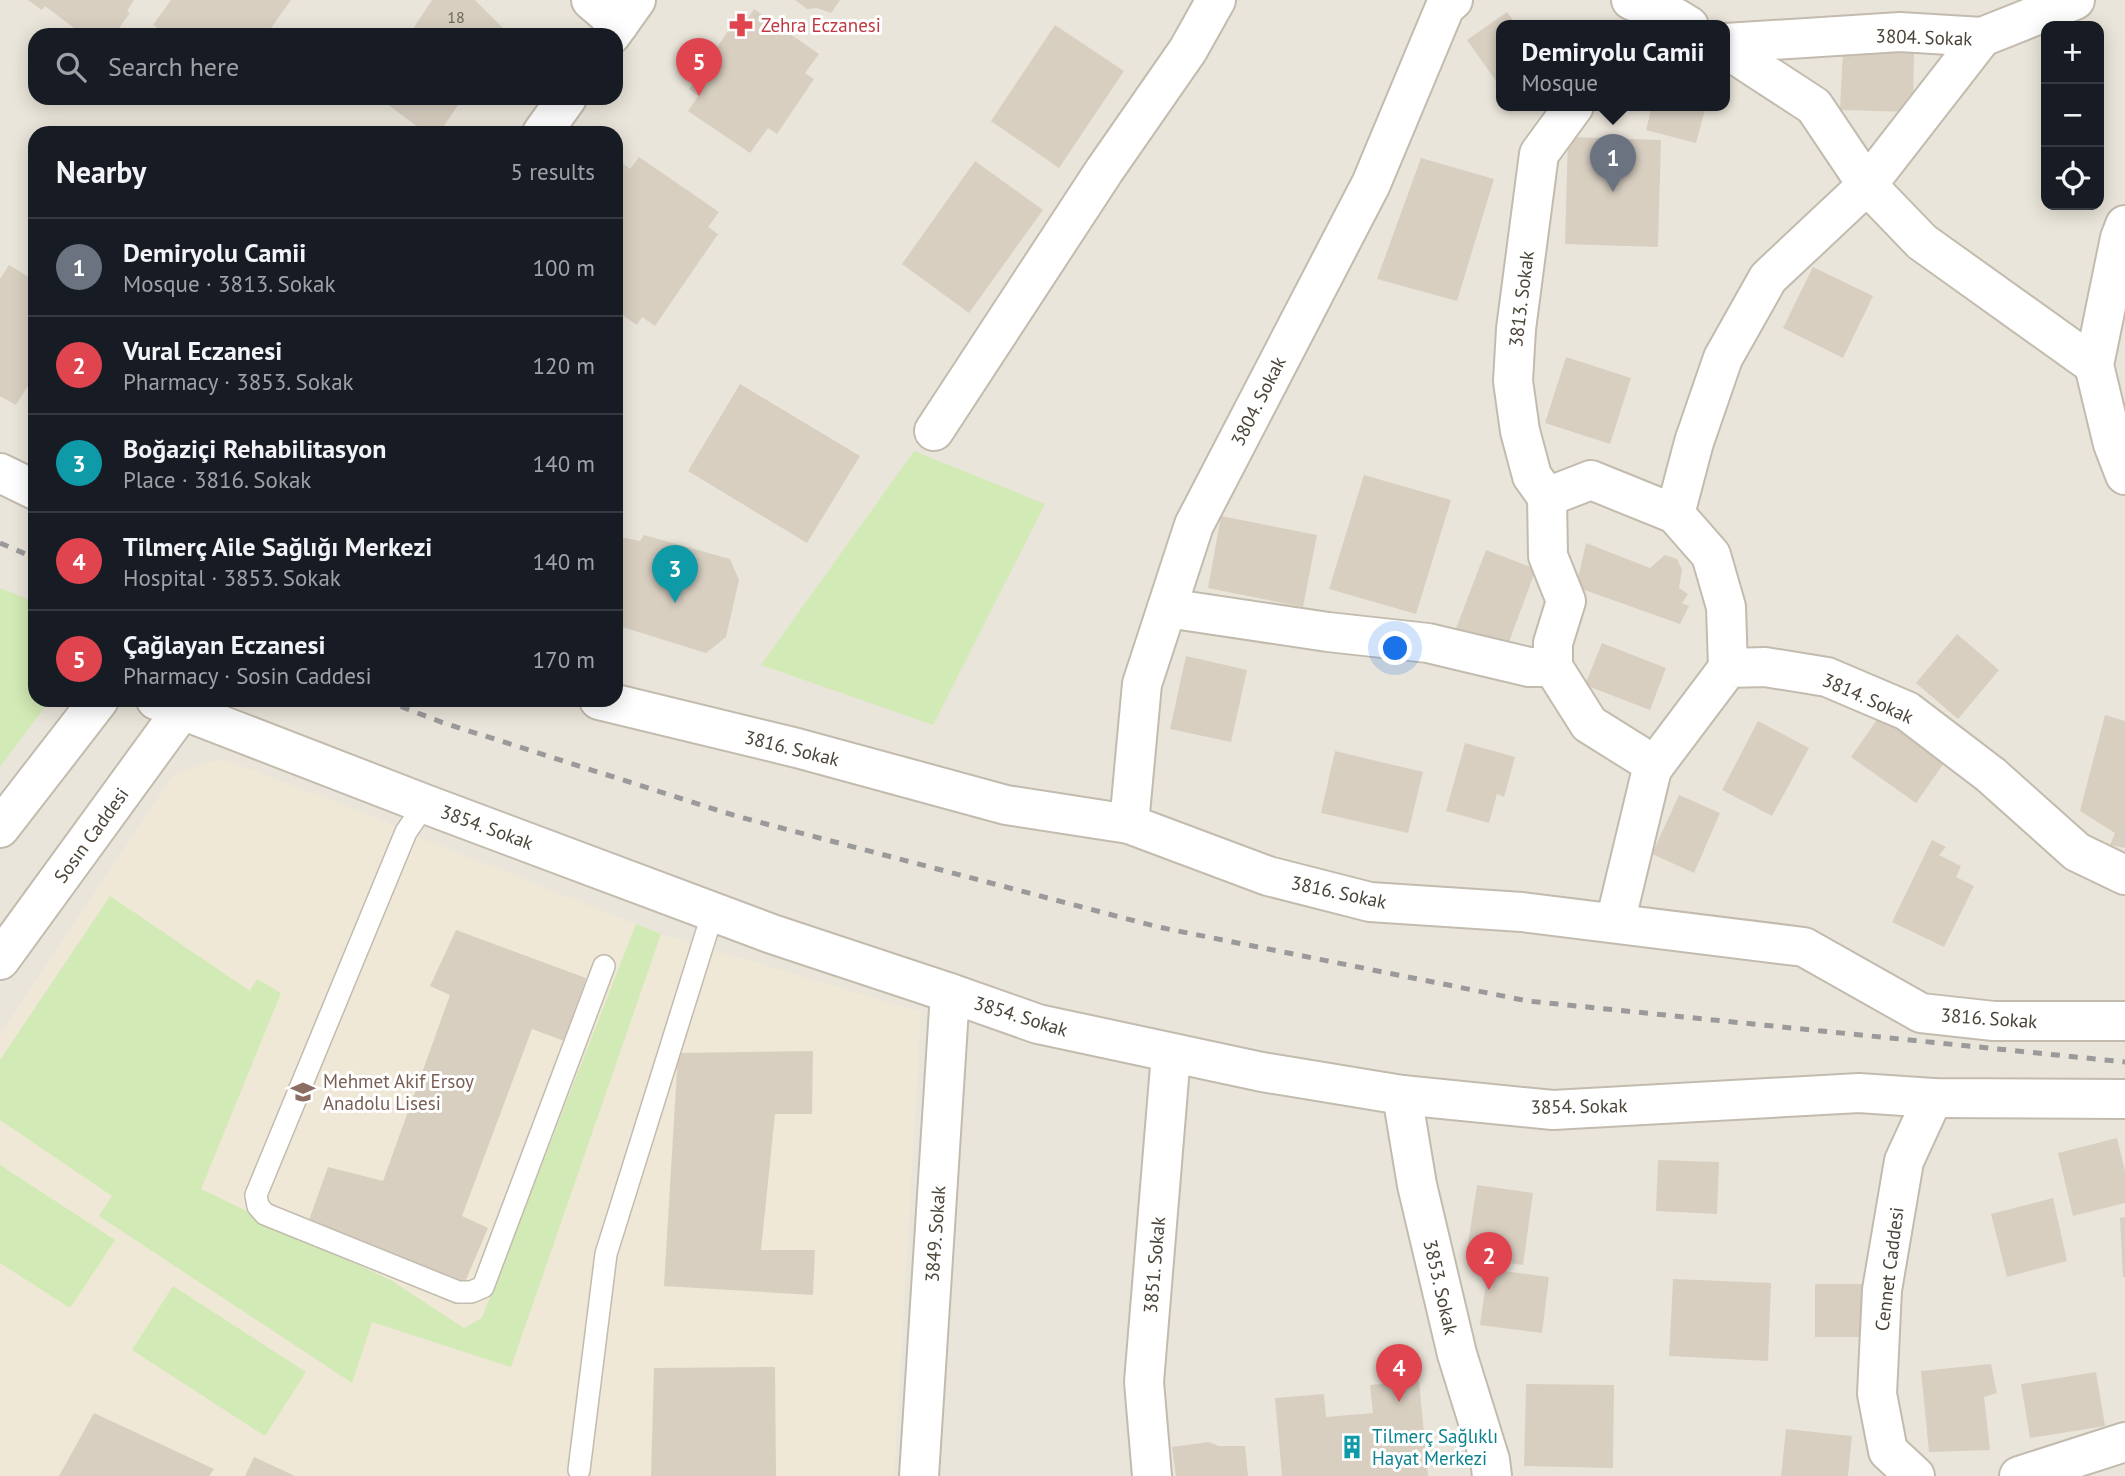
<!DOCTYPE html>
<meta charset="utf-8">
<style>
body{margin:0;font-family:"PT Sans",sans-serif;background:#20242c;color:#f1f3f6}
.controls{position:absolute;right:21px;top:21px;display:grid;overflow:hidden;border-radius:14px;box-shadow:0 4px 18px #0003}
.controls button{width:63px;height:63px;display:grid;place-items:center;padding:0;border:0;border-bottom:2px solid #363941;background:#171b24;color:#f1f3f6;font:35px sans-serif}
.you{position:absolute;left:1396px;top:649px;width:24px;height:24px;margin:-18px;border:5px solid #fff;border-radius:50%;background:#1a73e8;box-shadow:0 0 0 10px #1a73e833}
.badge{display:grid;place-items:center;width:46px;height:46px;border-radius:50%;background:#0f766e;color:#fff;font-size:23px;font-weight:700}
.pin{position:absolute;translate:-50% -58px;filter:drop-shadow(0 2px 4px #0008)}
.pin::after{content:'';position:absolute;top:37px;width:24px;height:21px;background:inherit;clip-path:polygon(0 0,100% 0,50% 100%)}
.popup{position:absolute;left:1496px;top:20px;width:234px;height:91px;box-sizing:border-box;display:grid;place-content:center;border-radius:14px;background:#171b24;filter:drop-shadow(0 2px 5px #0005);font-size:23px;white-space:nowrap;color:#9ea1a6}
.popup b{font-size:26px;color:#f1f3f6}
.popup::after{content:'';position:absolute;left:50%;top:100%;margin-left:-14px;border:14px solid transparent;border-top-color:#171b24}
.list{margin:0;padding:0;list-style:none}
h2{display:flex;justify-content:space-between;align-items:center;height:91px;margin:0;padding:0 28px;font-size:30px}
h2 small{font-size:23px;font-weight:400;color:#9ea1a6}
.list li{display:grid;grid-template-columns:46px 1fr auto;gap:21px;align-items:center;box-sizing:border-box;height:98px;padding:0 28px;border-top:2px solid #363941}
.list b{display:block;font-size:26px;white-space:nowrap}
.list p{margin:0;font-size:23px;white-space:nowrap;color:#9ea1a6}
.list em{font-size:23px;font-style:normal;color:#9ea1a6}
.icon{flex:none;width:38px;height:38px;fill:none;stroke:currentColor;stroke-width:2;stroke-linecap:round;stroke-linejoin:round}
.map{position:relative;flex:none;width:2125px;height:1476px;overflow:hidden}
.search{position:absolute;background:#171b24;box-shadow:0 4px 18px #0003;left:28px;top:28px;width:595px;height:77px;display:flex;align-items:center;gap:18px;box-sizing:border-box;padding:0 24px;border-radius:21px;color:#9ea1a6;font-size:26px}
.panel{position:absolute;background:#171b24;box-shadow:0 4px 18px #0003;left:28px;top:126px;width:595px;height:581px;border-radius:21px}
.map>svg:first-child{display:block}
.residential{fill:#eae5da;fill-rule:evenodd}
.education{fill:#efe8d6}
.green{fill:#d2eab5}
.building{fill:#d8cfc1}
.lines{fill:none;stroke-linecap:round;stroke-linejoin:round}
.service-casing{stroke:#c2bbae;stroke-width:24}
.minor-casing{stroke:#c2bbae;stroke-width:42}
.tertiary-casing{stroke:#c2bbae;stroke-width:42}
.service{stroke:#fff;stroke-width:21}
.minor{stroke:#fff;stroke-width:38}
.tertiary{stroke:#fff;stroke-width:38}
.rail{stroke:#9a9a9a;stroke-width:5;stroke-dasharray:9 9;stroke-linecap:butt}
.labels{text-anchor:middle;stroke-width:6;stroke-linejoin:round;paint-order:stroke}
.number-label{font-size:16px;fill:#6e675b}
.health-label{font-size:19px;fill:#be3a42;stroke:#fff;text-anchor:start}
.street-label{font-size:19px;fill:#4b4439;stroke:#fff}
.education-label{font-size:19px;fill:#785e54;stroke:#fff;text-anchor:start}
.culture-label{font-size:19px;fill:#0d838f;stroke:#fff;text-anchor:start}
</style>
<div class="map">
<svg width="2125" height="1476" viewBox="0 0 2125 1476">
<rect width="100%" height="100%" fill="#f6f3ec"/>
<path class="residential" d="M0 0H2125V1476H0ZM1501 26H1725V106H1501ZM2046 26H2099V205H2046ZM35 35H616V98H35ZM35 133H616V700H35Z"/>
<polygon class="education" points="223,759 378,818 406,832 661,934 921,1012 894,1476 0,1476 0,1034 175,773"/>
<g class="green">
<polygon points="914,451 1045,504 933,725 761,665"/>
<polygon points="0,588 35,602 35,700 50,700 0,767"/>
<polygon points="110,896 250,991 257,979 281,993 201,1189 392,1281 464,1328 482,1318 636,924 661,934 511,1367 372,1322 352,1383 99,1216 112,1196 0,1120 0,1060"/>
<polygon points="0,1165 115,1240 70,1308 0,1263"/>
<polygon points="173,1286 306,1372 265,1436 132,1350"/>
</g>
<g class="building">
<polygon points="28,0 134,0 127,11 130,13 114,35 77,35 78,31 45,6 42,10"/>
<polygon points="171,0 291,0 266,35 168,35 153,25"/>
<polygon points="432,0 475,0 508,33 507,35 409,35"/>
<polygon points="795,0 840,0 831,13 817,8 807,9"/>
<polygon points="754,9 819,54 805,73 814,79 777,134 768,128 750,153 688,111 698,96 689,89 730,28 738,34"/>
<polygon points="1507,12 1517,26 1501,26 1501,88 1467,40"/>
<polygon points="1055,25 1124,71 1059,168 991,121"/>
<polygon points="1843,51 1914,53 1913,112 1840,110"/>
<polygon points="379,98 463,98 439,133 426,133"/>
<polygon points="1652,106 1706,106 1696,143 1646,130"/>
<polygon points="1568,137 1661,140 1658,247 1565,244"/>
<polygon points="639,157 719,212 708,227 718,234 655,326 642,317 637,325 616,311 616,172 622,163 630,169"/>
<polygon points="1421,158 1494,179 1457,301 1377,279"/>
<polygon points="975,161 1043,210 969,313 902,264"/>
<polygon points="9,265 35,281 35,374 16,405 0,396 0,279"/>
<polygon points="1813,267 1873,296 1843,358 1783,328"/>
<polygon points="1566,357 1631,378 1610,444 1545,423"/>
<polygon points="740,384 860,456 807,543 688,471"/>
<polygon points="1364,475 1451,500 1416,614 1329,589"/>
<polygon points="1221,516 1317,535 1303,607 1208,588"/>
<polygon points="644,535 730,559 739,580 726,637 706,653 616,625 616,536 640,541"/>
<polygon points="1586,543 1650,568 1665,555 1677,559 1682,570 1679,588 1688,594 1682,603 1689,606 1680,624 1576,587"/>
<polygon points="1486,550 1536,569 1506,650 1455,631"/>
<polygon points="1957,634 1999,670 1958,719 1916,683"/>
<polygon points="1602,643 1666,668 1650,710 1585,685"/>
<polygon points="1186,656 1247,670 1231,742 1170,729"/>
<polygon points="2105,715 2125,721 2125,848 2110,845 2115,833 2080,811"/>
<polygon points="1879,717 1944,763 1916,803 1851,757"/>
<polygon points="1758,721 1809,748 1772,816 1722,790"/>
<polygon points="1465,743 1515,757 1504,797 1497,794 1489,823 1446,811"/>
<polygon points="1335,751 1423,772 1408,833 1321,813"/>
<polygon points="1679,795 1720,813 1694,873 1652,854"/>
<polygon points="1932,840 1946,847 1939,855 1961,866 1956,877 1974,886 1944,947 1892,922"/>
<polygon points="456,930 586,978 567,1042 532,1029 462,1216 488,1228 465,1282 308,1223 328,1167 383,1181 450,995 430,986"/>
<polygon points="813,1051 812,1114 775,1114 761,1250 815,1250 813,1295 664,1286 678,1053"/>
<polygon points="2117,1138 2125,1171 2125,1203 2073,1216 2058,1153"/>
<polygon points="1658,1160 1719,1162 1717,1214 1656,1211"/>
<polygon points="1477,1185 1533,1193 1523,1265 1466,1257"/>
<polygon points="2053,1198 2067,1261 2007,1277 1991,1214"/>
<polygon points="2125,1217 2125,1277 2123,1277 2120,1218"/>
<polygon points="1488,1269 1549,1277 1542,1333 1480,1325"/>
<polygon points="1673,1279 1771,1283 1768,1361 1669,1356"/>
<rect x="1815" y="1284" width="47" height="53"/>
<polygon points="1991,1364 1997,1393 1984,1397 1990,1450 1929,1452 1921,1371"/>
<polygon points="775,1367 776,1476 651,1476 654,1368"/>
<polygon points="2096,1372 2105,1426 2030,1438 2021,1384"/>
<polygon points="1419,1381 1428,1476 1282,1476 1275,1398 1324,1394 1326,1417 1373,1413 1370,1385"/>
<polygon points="1526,1384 1614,1385 1613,1468 1524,1466"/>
<polygon points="94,1413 214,1469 209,1476 59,1476"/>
<polygon points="1786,1429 1852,1436 1848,1476 1781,1476"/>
<polygon points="1209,1442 1219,1446 1245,1446 1248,1476 1176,1476 1172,1447"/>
<polygon points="254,1457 295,1476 245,1476"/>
</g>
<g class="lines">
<g class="service-casing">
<g id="service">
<polyline points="425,804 406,832 256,1195 258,1206 265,1214 458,1292 471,1292 483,1287 604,966"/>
<polyline points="579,1470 606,1254 713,912"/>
</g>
</g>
<g class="minor-casing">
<g id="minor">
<polyline points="591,0 619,24"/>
<polyline points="1631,0 1676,18 1689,26"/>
<polyline points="1982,37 1867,185 1922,242 2094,365"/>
<polyline points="1725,43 1900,32 1982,37 2075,0"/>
<polyline points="1725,48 1814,106 1867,185 1768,278 1723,358 1694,442 1675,514 1711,555 1726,607 1728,668"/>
<polyline points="934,431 1104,171 1188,50 1216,0"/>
<polyline points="1547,497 1548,556 1566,601 1553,643 1553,667 1589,724 1645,759 1652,769 1615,923"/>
<polyline points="1547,497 1532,476 1520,431 1513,381 1516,329 1539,154 1574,106"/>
<polyline points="1547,497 1591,480 1675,514"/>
<polyline points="1167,608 1328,632 1428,643 1529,667 1553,667"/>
<polyline points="156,700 425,804 772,934 950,993 1038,1024 1262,1072 1402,1095 1553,1110 1859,1093 1933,1098 2125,1099"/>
<polyline points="599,700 797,748 1006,805 1129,824 1268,876 1370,902 1522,912 1804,947 1921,1013 1994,1021 2125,1021"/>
<polyline points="1652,769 1728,668 1765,667 1827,677 1907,711 1991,775 2077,852 2125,875"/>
<polyline points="1129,824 1142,684 1194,525 1371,184 1445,7 1453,0"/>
<polyline points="1402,1095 1417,1185 1457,1354 1490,1460 1492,1476"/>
<polyline points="919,1476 950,993"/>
<polyline points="1152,1476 1144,1382 1171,1054"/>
<polyline points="2019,1476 2125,1442"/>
</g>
</g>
<g class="tertiary-casing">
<g id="tertiary">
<polyline points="611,35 636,0"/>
<polyline points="542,133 567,98"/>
<polyline points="2125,225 2120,238 2094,365 2113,444 2125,475"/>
<polyline points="0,473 35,490"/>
<polyline points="0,828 99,700"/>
<polyline points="0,960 182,710 185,700"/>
<polyline points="1915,1476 1888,1451 1877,1394 1882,1290 1904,1161 1933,1098"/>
</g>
</g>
<use href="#service" class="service"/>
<use href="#minor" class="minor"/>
<use href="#tertiary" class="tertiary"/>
<g class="rail">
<polyline points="0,543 35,558"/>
<polyline points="384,700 441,722 736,816 1158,927 1528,1001 2125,1062"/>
</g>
</g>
<defs>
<g id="pharmacy-bare" transform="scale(1.89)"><path d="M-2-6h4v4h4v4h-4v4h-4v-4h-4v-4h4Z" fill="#e0444e" stroke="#fff" stroke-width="2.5" paint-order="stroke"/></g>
<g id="school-bare" transform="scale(1.89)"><path d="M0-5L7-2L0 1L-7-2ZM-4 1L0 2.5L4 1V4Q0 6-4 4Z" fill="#8d6e63" stroke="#fff" stroke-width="2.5" paint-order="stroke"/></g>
<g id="building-bare" transform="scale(1.89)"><path d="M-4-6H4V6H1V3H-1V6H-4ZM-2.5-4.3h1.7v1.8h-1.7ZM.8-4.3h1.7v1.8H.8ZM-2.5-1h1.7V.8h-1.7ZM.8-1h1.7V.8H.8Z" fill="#0f9aa8" stroke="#fff" stroke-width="2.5" paint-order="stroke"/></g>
</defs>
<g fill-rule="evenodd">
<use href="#pharmacy-bare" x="741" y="25"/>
<use href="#school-bare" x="303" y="1092"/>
<use href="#building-bare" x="1352" y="1447"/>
</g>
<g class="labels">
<g class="number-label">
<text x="456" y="23">18</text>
</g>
<g class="health-label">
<text x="761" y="32">Zehra Eczanesi</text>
</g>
<g class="street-label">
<text transform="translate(1924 37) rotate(2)" y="7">3804. Sokak</text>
<text transform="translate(1521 299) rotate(-83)" y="7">3813. Sokak</text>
<text transform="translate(1258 401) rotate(-63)" y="7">3804. Sokak</text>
<text transform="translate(1868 698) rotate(24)" y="7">3814. Sokak</text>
<text transform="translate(792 748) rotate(14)" y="7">3816. Sokak</text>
<text transform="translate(487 827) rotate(20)" y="7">3854. Sokak</text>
<text transform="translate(91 835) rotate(-54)" y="7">Sosın Caddesi</text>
<text transform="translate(1339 892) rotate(12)" y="7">3816. Sokak</text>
<text transform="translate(1021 1016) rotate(17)" y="7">3854. Sokak</text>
<text transform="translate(1989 1018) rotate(4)" y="7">3816. Sokak</text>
<text transform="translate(1579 1106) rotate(-1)" y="7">3854. Sokak</text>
<text transform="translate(935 1234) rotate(-86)" y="7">3849. Sokak</text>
<text transform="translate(1154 1265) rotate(-85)" y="7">3851. Sokak</text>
<text transform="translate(1889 1269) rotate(-83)" y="7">Cennet Caddesi</text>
<text transform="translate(1441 1287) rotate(77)" y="7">3853. Sokak</text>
</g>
<g class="education-label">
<text x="323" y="1088">Mehmet Akif Ersoy<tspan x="323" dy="22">Anadolu Lisesi</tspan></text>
</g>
<g class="culture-label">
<text x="1372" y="1443">Tilmerç Sağlıklı<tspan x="1372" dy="22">Hayat Merkezi</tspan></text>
</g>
</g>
</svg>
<div class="controls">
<button>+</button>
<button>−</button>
<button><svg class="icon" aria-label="locate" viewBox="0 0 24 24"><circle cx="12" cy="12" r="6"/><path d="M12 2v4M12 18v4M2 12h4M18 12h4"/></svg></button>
</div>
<div class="you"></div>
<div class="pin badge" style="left:1613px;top:192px;background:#6b7280">1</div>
<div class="popup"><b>Demiryolu Camii</b>Mosque</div>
<div class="pin badge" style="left:1489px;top:1290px;background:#e0444e">2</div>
<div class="pin badge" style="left:675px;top:603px;background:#0f9aa8">3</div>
<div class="pin badge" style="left:1399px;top:1402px;background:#e0444e">4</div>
<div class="pin badge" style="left:699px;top:96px;background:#e0444e">5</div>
<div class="search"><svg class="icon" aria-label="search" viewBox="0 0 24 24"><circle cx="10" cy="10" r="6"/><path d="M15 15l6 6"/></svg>Search here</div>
<section class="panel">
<h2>Nearby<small>5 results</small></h2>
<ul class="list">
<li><span class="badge" style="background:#6b7280">1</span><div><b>Demiryolu Camii</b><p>Mosque · 3813. Sokak</p></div><em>100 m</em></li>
<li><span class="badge" style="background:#e0444e">2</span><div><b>Vural Eczanesi</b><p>Pharmacy · 3853. Sokak</p></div><em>120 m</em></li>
<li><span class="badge" style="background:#0f9aa8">3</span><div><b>Boğaziçi Rehabilitasyon</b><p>Place · 3816. Sokak</p></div><em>140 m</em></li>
<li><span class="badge" style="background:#e0444e">4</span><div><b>Tilmerç Aile Sağlığı Merkezi</b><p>Hospital · 3853. Sokak</p></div><em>140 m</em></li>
<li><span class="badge" style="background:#e0444e">5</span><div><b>Çağlayan Eczanesi</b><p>Pharmacy · Sosin Caddesi</p></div><em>170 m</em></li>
</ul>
</section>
</div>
